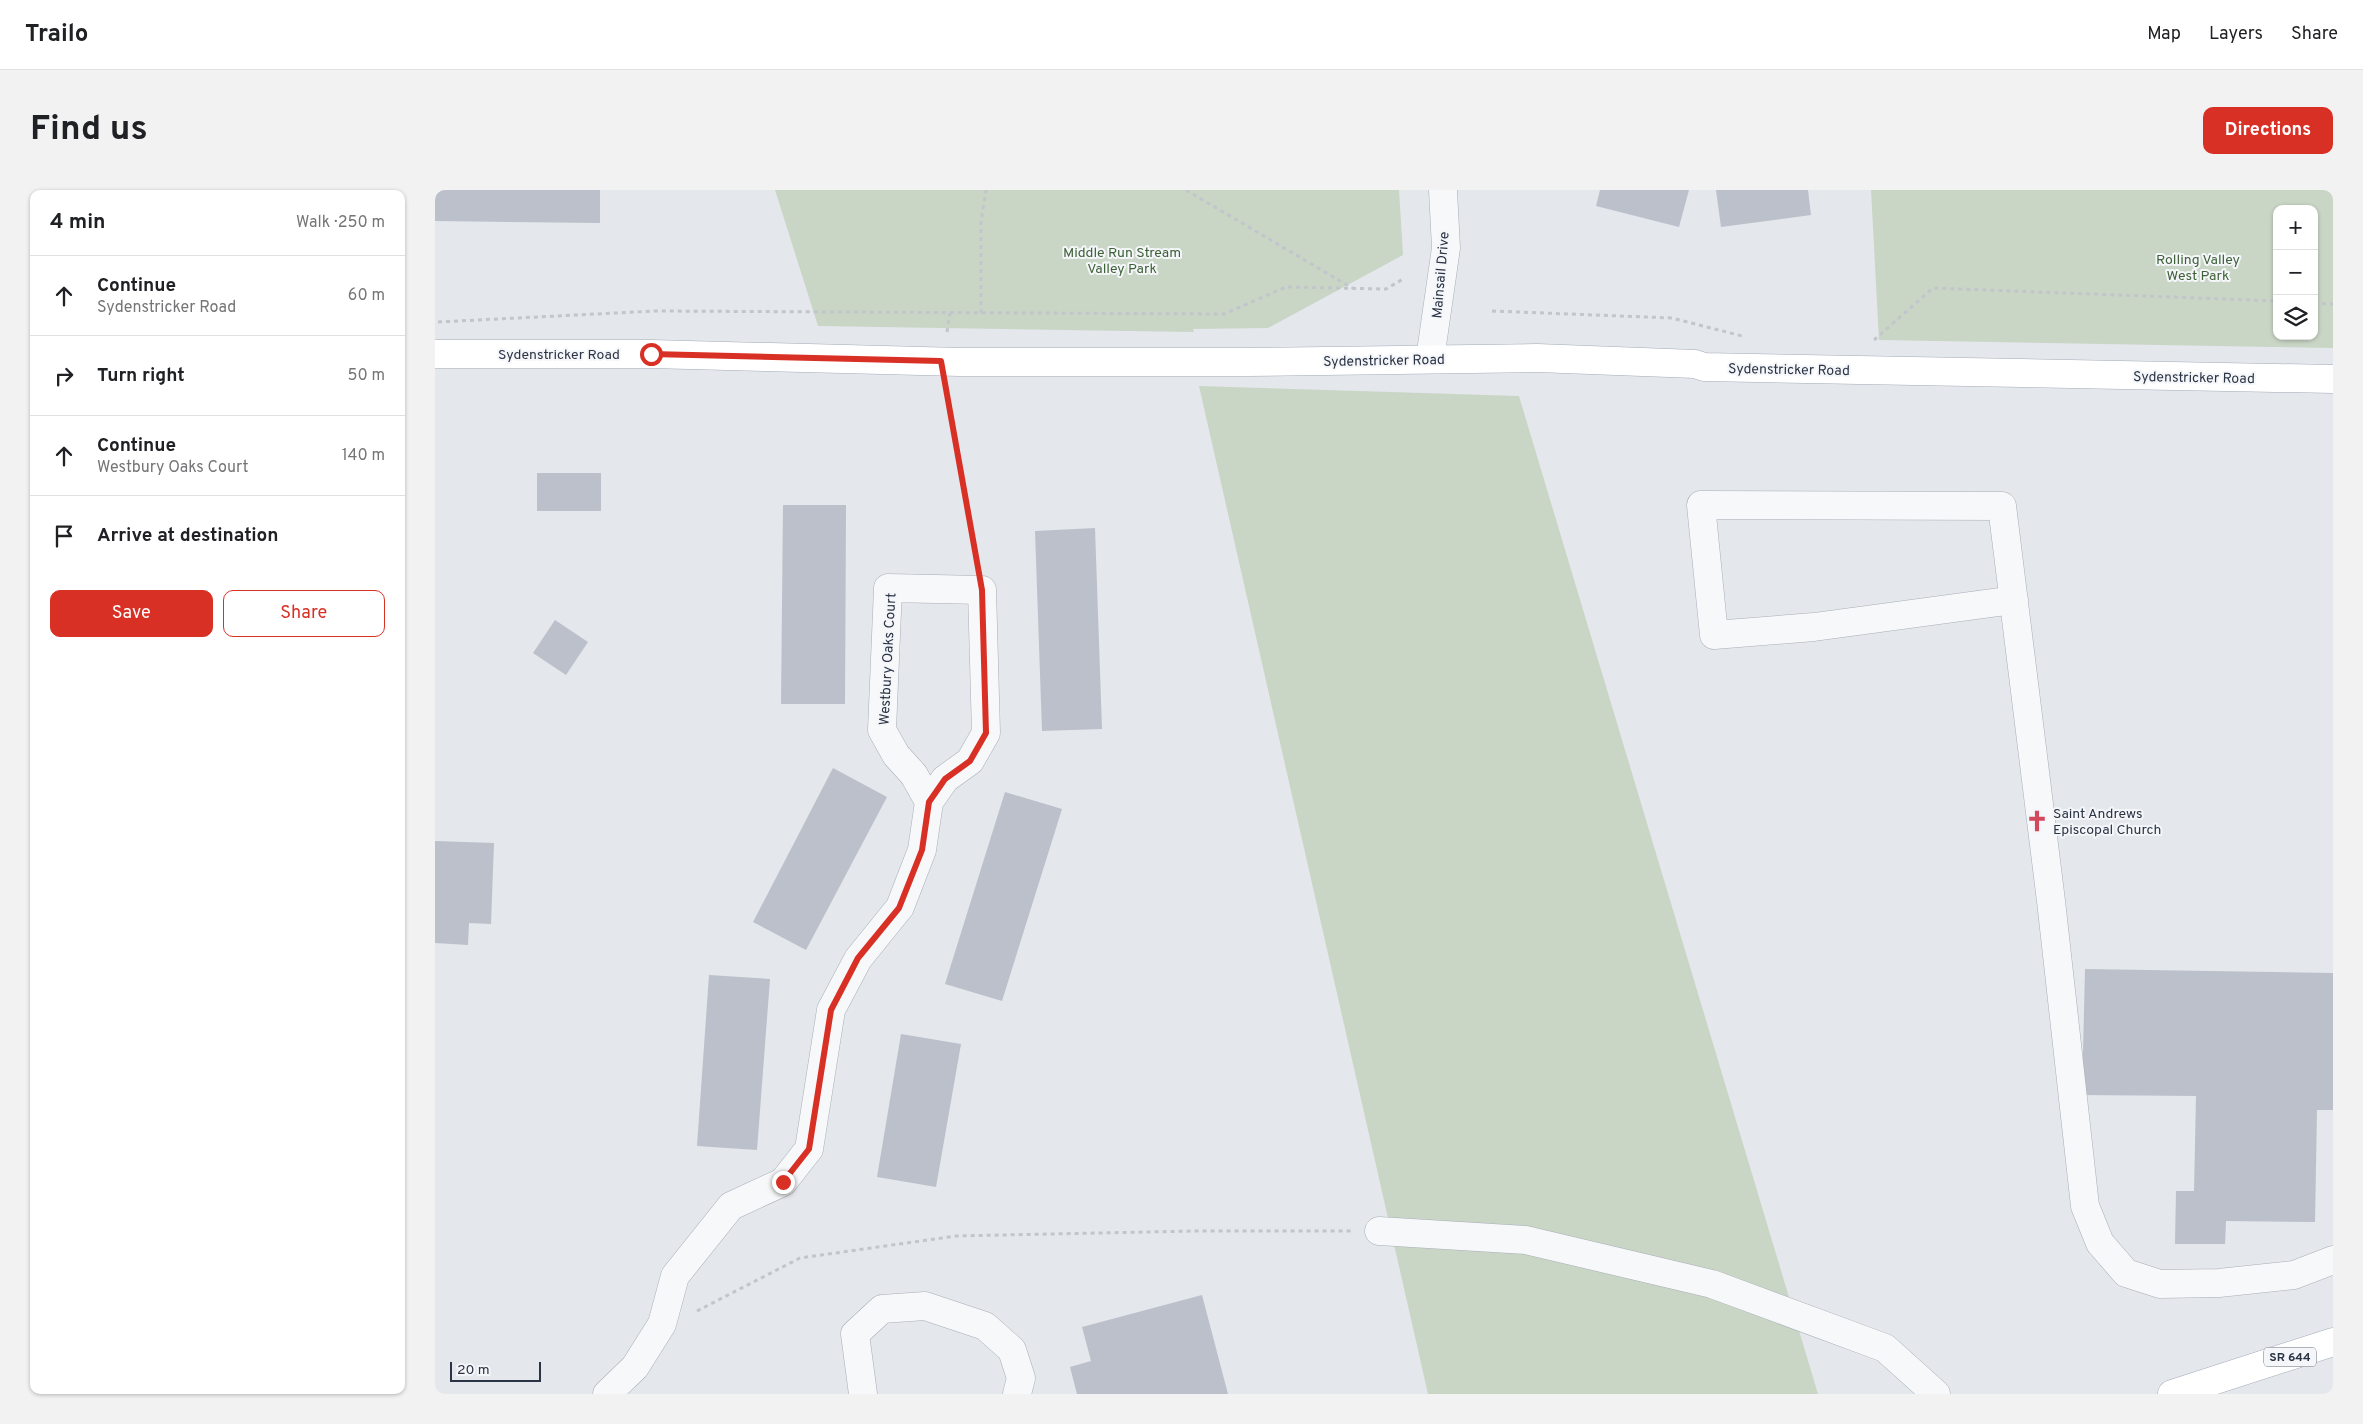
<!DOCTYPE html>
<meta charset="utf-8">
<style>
body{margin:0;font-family:Overpass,sans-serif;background:#f2f2f2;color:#202124}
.controls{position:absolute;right:15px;top:15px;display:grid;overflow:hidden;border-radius:10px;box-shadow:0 1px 4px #0004}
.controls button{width:45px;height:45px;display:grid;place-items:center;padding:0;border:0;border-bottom:1px solid #e0e0e0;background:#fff;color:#202124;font:25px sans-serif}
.scale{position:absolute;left:15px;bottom:12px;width:91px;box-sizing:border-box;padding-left:5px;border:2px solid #2b3445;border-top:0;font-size:14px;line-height:18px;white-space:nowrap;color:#2b3445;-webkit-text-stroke:4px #f4f6f9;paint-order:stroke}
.stop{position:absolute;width:15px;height:15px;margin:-11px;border:4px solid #d93025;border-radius:50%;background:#fff}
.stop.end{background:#d93025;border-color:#fff;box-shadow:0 1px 5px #0008}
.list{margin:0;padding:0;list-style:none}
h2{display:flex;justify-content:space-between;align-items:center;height:65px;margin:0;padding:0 20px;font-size:21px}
h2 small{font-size:16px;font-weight:400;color:#757577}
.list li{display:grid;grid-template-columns:32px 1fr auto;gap:15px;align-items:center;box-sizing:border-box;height:80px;padding:0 20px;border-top:1px solid #e0e0e0}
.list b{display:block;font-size:19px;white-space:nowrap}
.list p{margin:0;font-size:16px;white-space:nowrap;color:#757577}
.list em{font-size:16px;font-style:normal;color:#757577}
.actions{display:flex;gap:10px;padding:15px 20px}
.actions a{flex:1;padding:11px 0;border:1px solid #d93025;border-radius:10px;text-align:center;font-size:18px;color:#d93025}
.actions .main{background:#d93025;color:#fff}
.icon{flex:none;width:28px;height:28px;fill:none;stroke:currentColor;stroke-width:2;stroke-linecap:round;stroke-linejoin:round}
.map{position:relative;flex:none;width:1898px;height:1204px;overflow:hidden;border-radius:10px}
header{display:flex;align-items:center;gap:30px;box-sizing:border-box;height:70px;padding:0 25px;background:#fff;border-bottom:1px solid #e0e0e0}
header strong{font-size:24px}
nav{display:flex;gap:28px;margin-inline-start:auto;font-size:18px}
.intro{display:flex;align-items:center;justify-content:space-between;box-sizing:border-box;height:120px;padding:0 30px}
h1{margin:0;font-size:35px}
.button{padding:12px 22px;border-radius:10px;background:#d93025;color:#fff;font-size:18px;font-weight:700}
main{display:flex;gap:30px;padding:0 30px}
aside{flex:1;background:#fff;border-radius:10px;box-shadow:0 1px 4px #0004}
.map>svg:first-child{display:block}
.green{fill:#c9d6c5;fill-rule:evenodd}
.building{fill:#bbc0ca}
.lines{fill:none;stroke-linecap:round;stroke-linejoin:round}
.minor-casing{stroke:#a9aeb7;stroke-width:29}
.major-casing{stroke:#a3abb8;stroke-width:29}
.path{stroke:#c2c5cb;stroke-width:3;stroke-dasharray:4 4;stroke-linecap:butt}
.minor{stroke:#f7f8fa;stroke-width:28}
.major{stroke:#fff;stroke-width:28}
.route{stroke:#d93025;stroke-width:6}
.labels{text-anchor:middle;stroke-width:4;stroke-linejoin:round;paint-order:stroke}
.shield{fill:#f4f6f9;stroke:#676e7b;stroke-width:1}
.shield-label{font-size:12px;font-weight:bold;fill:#2b3445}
.park-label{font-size:14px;fill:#3f6138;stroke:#f4f6f9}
.street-label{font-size:14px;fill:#2b3445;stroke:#f4f6f9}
.poi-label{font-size:14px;fill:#2b3445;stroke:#f4f6f9;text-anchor:start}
</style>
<header>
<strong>Trailo</strong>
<nav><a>Map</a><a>Layers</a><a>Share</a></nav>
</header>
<div class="intro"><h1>Find us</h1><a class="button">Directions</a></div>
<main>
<aside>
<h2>4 min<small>Walk · 250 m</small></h2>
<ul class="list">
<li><svg class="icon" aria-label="ahead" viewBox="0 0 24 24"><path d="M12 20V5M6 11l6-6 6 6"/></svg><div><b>Continue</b><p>Sydenstricker Road</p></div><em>60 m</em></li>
<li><svg class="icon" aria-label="right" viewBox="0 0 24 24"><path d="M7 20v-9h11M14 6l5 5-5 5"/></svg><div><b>Turn right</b></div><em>50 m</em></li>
<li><svg class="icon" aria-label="ahead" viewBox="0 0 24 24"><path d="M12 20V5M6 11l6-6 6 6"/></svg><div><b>Continue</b><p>Westbury Oaks Court</p></div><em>140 m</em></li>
<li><svg class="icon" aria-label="arrive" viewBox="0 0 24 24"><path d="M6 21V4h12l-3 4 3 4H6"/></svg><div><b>Arrive at destination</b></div></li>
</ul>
<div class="actions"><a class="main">Save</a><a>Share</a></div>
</aside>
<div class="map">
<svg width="1898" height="1204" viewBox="0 0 1898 1204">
<rect width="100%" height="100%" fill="#e4e7ec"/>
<g class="green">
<polygon points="340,0 964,0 968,65 833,138 758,139 759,142 383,136"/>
<path d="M1436 0H1898V158L1444 150ZM1842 19H1879V146H1842Z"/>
<polygon points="764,196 1084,206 1383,1204 993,1204"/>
</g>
<g class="building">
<polygon points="0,0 165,0 165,33 0,31"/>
<polygon points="1165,0 1254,0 1244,37 1161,16"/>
<polygon points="1281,0 1373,0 1376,25 1286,37"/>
<rect x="102" y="283" width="64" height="38"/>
<polygon points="348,315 411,315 410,514 346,514"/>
<polygon points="660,338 667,539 607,541 600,341"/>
<polygon points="120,430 153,452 131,485 98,463"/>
<polygon points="398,578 452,607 371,760 318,732"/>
<polygon points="570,602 627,619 567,811 510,794"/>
<polygon points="0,651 59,653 56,734 34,733 33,755 0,753"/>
<polygon points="1650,779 1898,783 1898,920 1882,920 1880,1032 1791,1031 1790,1054 1740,1054 1741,1001 1759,1001 1761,906 1647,905"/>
<polygon points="274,785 335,789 322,960 262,956"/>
<polygon points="466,844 526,854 501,997 442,987"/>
<polygon points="767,1105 793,1204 642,1204 635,1177 656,1171 647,1137"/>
</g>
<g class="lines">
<g class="minor-casing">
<g id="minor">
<polyline points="995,169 1011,58 1008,0"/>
<polyline points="1579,410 1379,437 1279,445 1266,315 1567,316 1616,711 1650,1016 1665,1053 1691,1083 1725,1094 1784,1093 1859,1085 1898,1070"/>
<polyline points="944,1041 1091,1050 1277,1094 1450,1158 1501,1204"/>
<polyline points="172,1204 200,1177 227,1134 240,1086 296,1016 348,992 374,959 396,820 423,769 465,717 487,660 494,612 510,589 535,571 551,543 547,400 453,398 447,540 461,565 479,585 494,612"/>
<polyline points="428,1204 420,1144 447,1119 490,1116 550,1136 577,1160 586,1188 582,1204"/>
</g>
</g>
<g class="major-casing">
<g id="major">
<polyline points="0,164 216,164 525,172 812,172 1102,168 1260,174 1269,177 1898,189"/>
<polyline points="1737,1204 1898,1152"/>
</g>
</g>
<g class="path">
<polyline points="751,0 917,98"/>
<polyline points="1879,113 1898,114"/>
<polyline points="1057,121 1237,128 1307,146"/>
<polyline points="546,123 546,32 551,0"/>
<polyline points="3,132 220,121 789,124 851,97 951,99 968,89"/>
<polyline points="512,142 515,123"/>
<polyline points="1439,150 1498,98 1842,111"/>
<polyline points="511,199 542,370"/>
<polyline points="262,1121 365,1068 521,1046 761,1041 916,1041"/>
</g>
<use href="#minor" class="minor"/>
<use href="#major" class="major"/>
</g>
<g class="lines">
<polyline class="route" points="216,164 506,171 547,400 551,543 535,571 510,589 494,612 487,660 464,718 423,768 396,820 374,959 348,992"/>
</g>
<defs>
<g id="church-bare" transform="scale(1.725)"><path d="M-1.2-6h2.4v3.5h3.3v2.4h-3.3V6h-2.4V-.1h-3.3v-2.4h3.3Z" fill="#d1495b" stroke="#f4f6f9" stroke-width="2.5" paint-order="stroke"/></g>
</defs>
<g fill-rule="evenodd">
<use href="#church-bare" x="1602" y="631"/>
</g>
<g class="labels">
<rect class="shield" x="1829" y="1157.5" width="52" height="19" rx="4"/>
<g class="shield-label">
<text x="1855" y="1171">SR 644</text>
</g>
<g class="park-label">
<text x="687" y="67">Middle Run Stream<tspan x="687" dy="16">Valley Park</tspan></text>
<text x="1763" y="74">Rolling Valley<tspan x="1763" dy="16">West Park</tspan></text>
</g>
<g class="street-label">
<text transform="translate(1005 85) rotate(-85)" y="5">Mainsail Drive</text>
<text x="124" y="169">Sydenstricker Road</text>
<text transform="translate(949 170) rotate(-1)" y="5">Sydenstricker Road</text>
<text transform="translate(1354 179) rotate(1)" y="5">Sydenstricker Road</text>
<text transform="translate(1759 187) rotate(1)" y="5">Sydenstricker Road</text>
<text transform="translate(452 469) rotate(-87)" y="5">Westbury Oaks Court</text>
</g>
<g class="poi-label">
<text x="1618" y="628">Saint Andrews<tspan x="1618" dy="16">Episcopal Church</tspan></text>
</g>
</g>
</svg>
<div class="controls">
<button>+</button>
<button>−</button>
<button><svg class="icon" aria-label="layers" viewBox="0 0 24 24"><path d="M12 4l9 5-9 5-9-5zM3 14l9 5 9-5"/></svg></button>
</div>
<div class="scale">20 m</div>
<div class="stop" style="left:216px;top:164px"></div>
<div class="stop end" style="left:348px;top:992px"></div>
</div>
</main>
